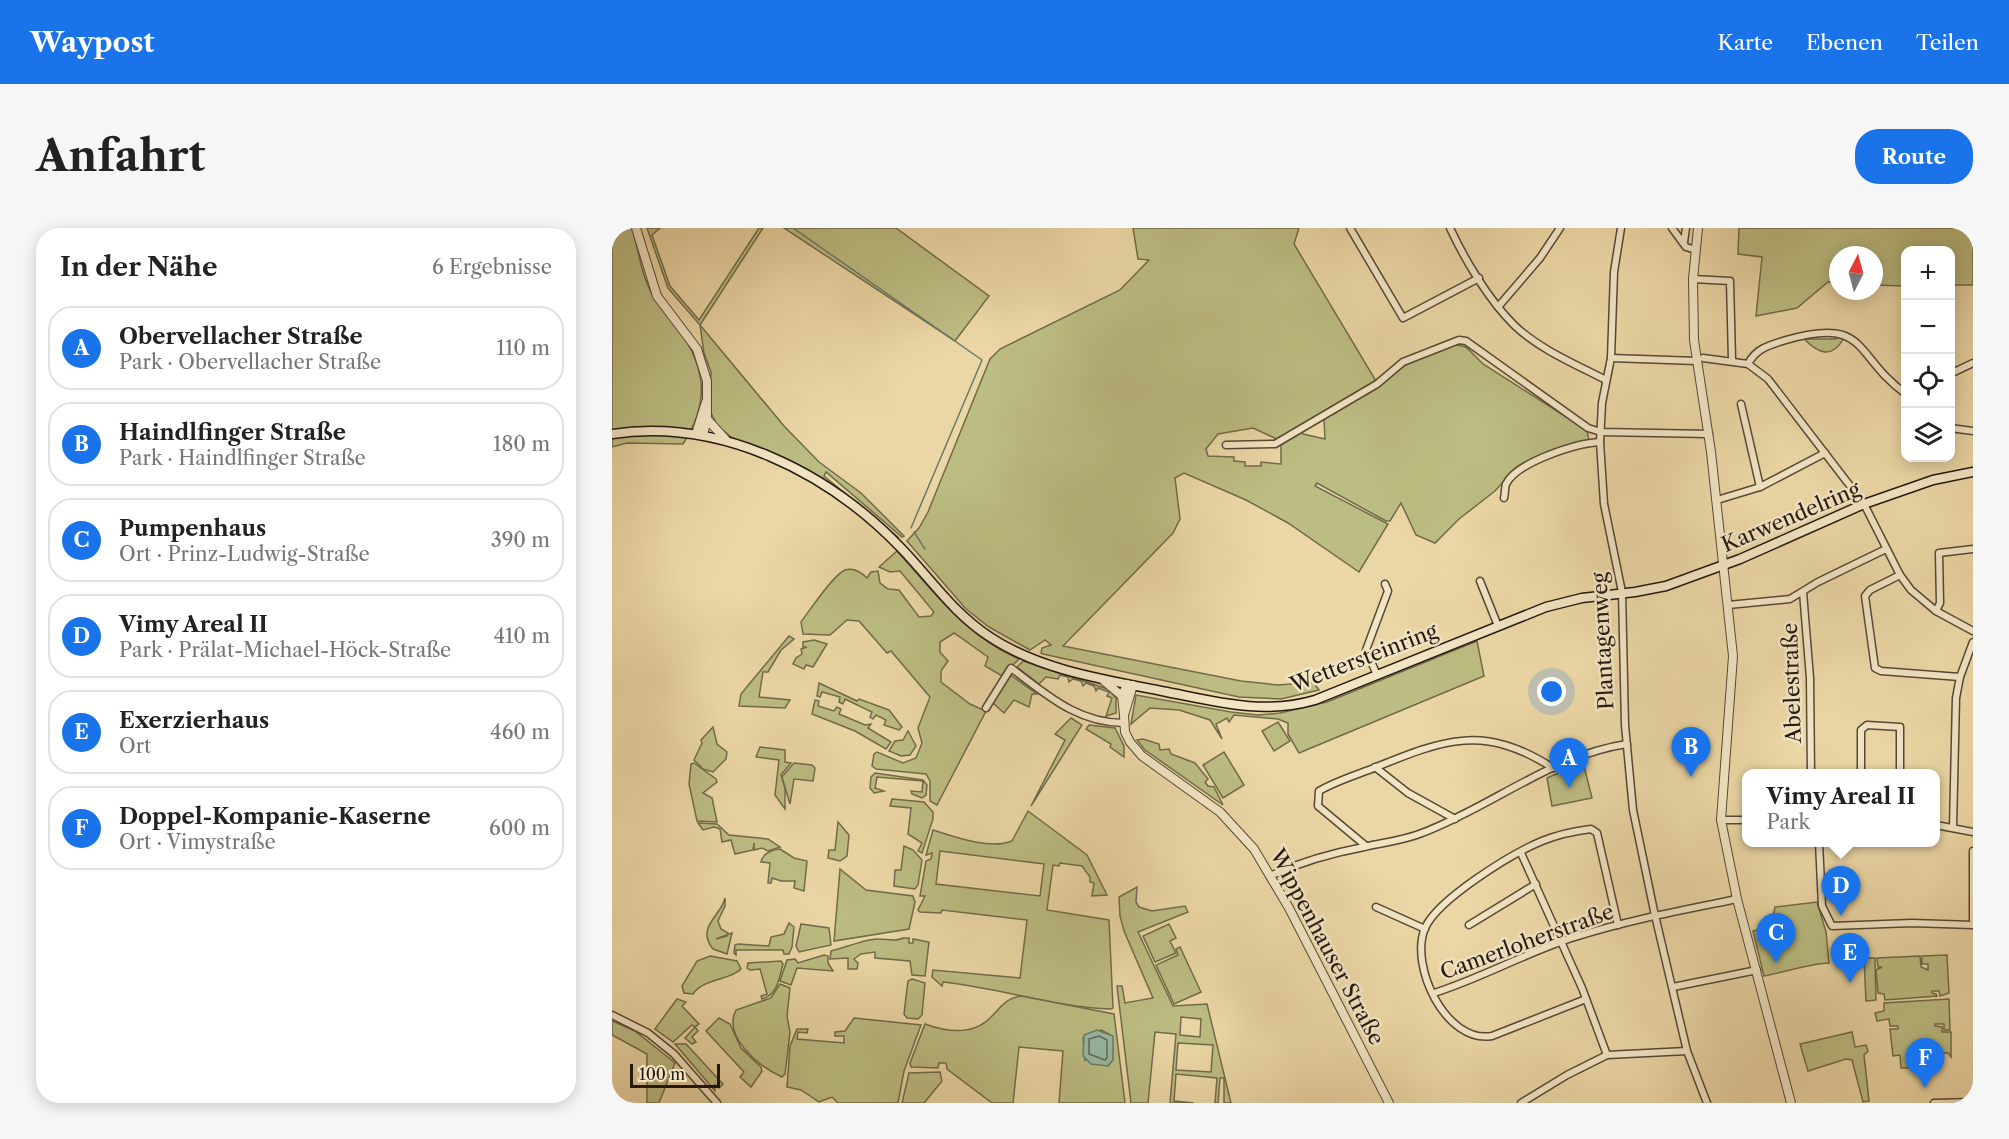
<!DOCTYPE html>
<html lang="de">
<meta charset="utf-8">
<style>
body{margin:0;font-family:"Libre Caslon Text",serif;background:#f6f6f6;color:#222}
.controls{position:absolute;right:18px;top:18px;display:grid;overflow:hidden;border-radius:12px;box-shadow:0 3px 15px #0003}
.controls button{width:54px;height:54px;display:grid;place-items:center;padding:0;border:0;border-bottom:2px solid #e0e0e0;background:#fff;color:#222;font:30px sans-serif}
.compass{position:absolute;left:1217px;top:18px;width:54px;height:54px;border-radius:50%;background:#fff;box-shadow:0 3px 15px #0003;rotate:6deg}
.scale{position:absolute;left:18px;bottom:15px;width:90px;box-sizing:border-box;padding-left:6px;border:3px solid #261911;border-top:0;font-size:16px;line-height:21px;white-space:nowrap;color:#261911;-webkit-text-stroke:4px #f2e5c4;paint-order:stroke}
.you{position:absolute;left:940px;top:464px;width:21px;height:21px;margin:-15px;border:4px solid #fff;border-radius:50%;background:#1a73e8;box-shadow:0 0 0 9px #1a73e833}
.badge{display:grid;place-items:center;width:39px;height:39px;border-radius:50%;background:#1a73e8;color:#fff;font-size:20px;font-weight:700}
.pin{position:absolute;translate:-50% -50px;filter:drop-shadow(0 2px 3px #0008)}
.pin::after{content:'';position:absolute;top:32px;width:21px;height:18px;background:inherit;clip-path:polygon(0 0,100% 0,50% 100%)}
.popup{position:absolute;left:1130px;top:541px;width:198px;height:78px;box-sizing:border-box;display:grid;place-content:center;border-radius:12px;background:#fff;filter:drop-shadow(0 2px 4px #0005);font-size:20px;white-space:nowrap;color:#767676}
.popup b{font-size:22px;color:#222}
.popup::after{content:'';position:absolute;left:50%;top:100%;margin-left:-12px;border:12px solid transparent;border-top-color:#fff}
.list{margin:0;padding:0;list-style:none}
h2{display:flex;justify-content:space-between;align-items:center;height:78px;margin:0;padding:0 24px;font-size:26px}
h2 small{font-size:20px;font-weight:400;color:#767676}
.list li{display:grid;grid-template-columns:39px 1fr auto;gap:18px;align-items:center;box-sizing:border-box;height:84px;margin:0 12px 12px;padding:0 12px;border:2px solid #e0e0e0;border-radius:24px}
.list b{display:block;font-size:22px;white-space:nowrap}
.list p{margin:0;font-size:20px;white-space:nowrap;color:#767676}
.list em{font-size:20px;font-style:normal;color:#767676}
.icon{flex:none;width:33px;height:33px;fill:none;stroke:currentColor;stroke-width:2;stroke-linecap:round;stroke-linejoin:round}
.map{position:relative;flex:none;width:1361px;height:875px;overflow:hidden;border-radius:24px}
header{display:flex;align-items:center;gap:36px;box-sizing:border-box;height:84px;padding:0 30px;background:#1a73e8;color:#fff}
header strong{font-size:28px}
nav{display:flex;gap:33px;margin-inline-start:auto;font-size:21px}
.intro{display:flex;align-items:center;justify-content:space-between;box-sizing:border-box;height:144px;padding:0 36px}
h1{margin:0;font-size:42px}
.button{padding:15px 27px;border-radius:24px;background:#1a73e8;color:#fff;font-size:21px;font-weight:700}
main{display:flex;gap:36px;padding:0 36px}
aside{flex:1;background:#fff;border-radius:24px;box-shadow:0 3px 15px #0003}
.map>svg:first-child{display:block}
.green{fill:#bcbd82;stroke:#716b4a;stroke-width:1.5;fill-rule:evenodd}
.water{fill:#98baa4;stroke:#6a7a69;stroke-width:1.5}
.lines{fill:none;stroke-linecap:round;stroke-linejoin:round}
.shore{stroke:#5f6a5a;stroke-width:1.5}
.stream{stroke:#6a7a69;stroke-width:1.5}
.minor-casing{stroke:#574836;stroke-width:9}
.tertiary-casing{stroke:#574836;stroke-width:10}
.secondary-casing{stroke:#261911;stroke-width:11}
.minor{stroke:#f2e5c4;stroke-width:6}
.tertiary{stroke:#f2e5c4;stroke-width:8}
.secondary{stroke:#f2e5c4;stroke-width:8}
.labels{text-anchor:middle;stroke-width:5;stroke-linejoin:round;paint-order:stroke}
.street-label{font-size:21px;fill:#261911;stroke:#f2e5c4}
</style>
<header>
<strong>Waypost</strong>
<nav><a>Karte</a><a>Ebenen</a><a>Teilen</a></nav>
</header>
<div class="intro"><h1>Anfahrt</h1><a class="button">Route</a></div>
<main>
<aside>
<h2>In der Nähe<small>6 Ergebnisse</small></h2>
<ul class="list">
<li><span class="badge">A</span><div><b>Obervellacher Straße</b><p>Park · Obervellacher Straße</p></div><em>110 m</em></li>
<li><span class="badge">B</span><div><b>Haindlfinger Straße</b><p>Park · Haindlfinger Straße</p></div><em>180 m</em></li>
<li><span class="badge">C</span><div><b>Pumpenhaus</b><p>Ort · Prinz-Ludwig-Straße</p></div><em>390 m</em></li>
<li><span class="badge">D</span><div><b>Vimy Areal II</b><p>Park · Prälat-Michael-Höck-Straße</p></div><em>410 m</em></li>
<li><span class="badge">E</span><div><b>Exerzierhaus</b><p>Ort</p></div><em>460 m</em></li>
<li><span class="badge">F</span><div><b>Doppel-Kompanie-Kaserne</b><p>Ort · Vimystraße</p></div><em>600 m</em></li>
</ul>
</aside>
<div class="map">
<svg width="1361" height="875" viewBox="0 0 1361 875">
<rect width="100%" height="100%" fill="#ebd7a5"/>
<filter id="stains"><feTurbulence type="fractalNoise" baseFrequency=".00333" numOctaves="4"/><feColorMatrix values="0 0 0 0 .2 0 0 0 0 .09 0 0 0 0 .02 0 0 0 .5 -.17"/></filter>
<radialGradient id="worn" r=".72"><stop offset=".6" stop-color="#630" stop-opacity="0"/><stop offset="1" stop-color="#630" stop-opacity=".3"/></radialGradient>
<g class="green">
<path d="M0 0H21C26 23 30 51 43 71 48 79 56 85 61 92 92 135 101 170 71 216L15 215 0 219Z"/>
<polygon points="35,0 48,0 40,7 58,58 87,92 147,0 151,0 88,97 172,198 207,234 249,265 292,308 290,309 214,244 212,248 287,310 210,251 119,209 105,197 97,181 99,144 92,125 88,97 56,60"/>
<polygon points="172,0 284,0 377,68 343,113"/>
<path d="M521 0H687L682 16 764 153 687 200 691 206 713 211 712 191 792 137 836 118 846 117 854 119 871 136 975 202 977 213 921 230 905 239 883 263 847 291 823 315 804 307 789 275 778 293H774L705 255 703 258 776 296 747 344 676 295 634 272 572 245 563 250 568 291 561 305 451 418 629 453 666 457 705 454 704 458 707 462 669 471 627 469 431 426 429 425 430 420 439 417 433 412 418 422 377 399 354 381 295 313 307 300 316 284 378 131 388 121 508 62 537 32 526 31ZM641 200 669 213V236L649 234V238H633V234L622 233V229L596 228 594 221 606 206Z"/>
<polygon points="1127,0 1361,0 1361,57 1339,57 1338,22 1294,22 1293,58 1262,57 1262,27 1226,27 1226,54 1216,54 1185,80 1144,88 1150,29 1126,26"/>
<path d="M1229 108 1232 110C1220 131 1207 126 1192 111H1223Z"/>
<path d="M285 323C323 365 354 408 407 431L390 448 373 438 376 429 342 405 328 414V424L336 433 329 443V454L358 476 374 483 325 577 318 573V553L314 546 264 541 260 538 262 526 265 524 291 535 304 530 310 515 306 500 318 469 279 423 275 425 247 393 235 392 218 407 191 406 189 394C198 382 221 347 233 342 242 339 249 344 255 350L259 344 266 343 268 355 276 361 287 362 307 389 319 388 322 384 288 343 278 344 267 339Z"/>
<polygon points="177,408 182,411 169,422 156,444 151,444 147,469 178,472 173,480 127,478 129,466"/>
<polygon points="202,412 215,416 201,439 194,437 192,441 181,436 184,430 190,426 189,421 195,419 191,419 191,414"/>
<polygon points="865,413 872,448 687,525 676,506 676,495 666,491 622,487 617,494 615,490 604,496 610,511 598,492 567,482 538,480 519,496 524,467 619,484 646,487 668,485 715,474"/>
<polygon points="411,433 496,461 504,470 504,485 494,488 500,470 495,468 497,464 486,460 484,463 482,458 474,455 471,458 469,453 461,451 457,454 456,449 448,447 446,451 434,449 427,456 405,439"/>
<polygon points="397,446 425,466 420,466 417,479 402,472 392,485 381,475"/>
<polygon points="207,455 245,473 247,471 277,482 290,499 287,502 272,497 274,492 264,487 261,491 258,489 260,484 233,471 231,476 227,474 228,469 210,464 208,469 205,468"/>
<polygon points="203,472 207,473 206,478 222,483 225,479 229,481 227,486 253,497 259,496 256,500 279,514 274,521 243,503 200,486"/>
<polygon points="459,490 470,497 419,578 453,512 443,506"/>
<polygon points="666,494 678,513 662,523 650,503"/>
<polygon points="477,497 503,500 512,518 512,529 498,519 499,516 474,501"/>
<polygon points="101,499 105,516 115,524 114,531 101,544 91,541 82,532 90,515 89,512"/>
<polygon points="296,503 304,518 298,527 289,528 277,523 283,513 291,512"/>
<polygon points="531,511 547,516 548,522 557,521 559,526 583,535 596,551 593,554 596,558 602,559 611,577 533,522 525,512"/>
<polygon points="148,519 173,522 173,534 179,535 169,547 173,560 173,581 163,567 167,532 144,529"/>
<polygon points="612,524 632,557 611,570 591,537"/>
<polygon points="971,534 980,570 940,578 935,550"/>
<polygon points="82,535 104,551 105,554 91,565 100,570 105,594 85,593 77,556 79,536"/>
<polygon points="182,535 200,537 203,540 201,553 182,551 178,576 170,549"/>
<polygon points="263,545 311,552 315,557 314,567 310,570 300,566 299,563 310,564 311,553 265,549 263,560 272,563 262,565 258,560 259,549"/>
<polygon points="280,571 312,574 321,584 321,591 310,625 306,623 310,615 296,606 299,580 278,578"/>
<path d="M416 583 475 627 495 667 480 668 482 655 478 654V649L470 638 448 635 447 638 441 637 435 682 497 692 501 780 499 781C443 779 387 760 331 754L330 758 320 749 321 742 408 750 415 692 330 682 329 685 308 684 306 682 313 668H308L314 633 319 631 320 625 314 627 321 602C343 609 378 622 400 613ZM328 623 432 636 428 668 324 656Z"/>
<polygon points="226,594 237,607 235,628 228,633 216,630 217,622 223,622"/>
<polygon points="86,595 105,596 117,607 156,611 168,619 156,623 150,620 142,622 142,615 141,622 123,626 119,612 110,614 108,601 102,599 91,602"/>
<polygon points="292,618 301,622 310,632 306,657 303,661 282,658 283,642 289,642"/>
<path d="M168 621 182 630 195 633 192 663 182 660 183 653H169L160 650 159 655H156L158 635 149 634C151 625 159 622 168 621Z"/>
<polygon points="228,641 254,662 301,668 303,674 297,701 222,713"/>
<path d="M525 659 524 674 527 679 540 683 573 678 576 684 526 704 561 778 595 776 619 875H612V850H608L606 875H603L605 850 564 846 562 873 582 875H558L564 806 543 804 536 875H519L505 758H510L513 775 541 770 512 703 508 688 507 669ZM569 789 589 791 588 809 568 807ZM566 815 601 817 599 844 564 842Z"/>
<path d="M113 670V678L106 693 109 701 116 705 115 708 104 711 120 705 115 726 101 721C83 699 110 687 113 670Z"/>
<path d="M1205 674 1214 704 1217 735C1195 736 1174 744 1152 748L1141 703 1159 699 1163 679Z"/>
<polygon points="177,695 182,699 180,719 177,726 172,726 171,722 124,722 124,727 122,725 123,717 126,716 157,718 159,709 172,706"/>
<polygon points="189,696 217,700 219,717 187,724 184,718"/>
<polygon points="557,696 564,710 558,713 564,725 543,734 531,708"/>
<path d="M291 710H297V715H301V711L317 714 313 748 300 747 298 733 263 730V724L249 726 242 731 246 735 245 741H236V730L218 731 219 723C232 720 256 710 267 711 276 711 284 714 291 710Z"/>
<polygon points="568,719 589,764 562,776 544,737 566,727 564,721"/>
<polygon points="212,727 216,728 216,735 221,743 185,740 179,757 168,753 175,732 183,731 186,735"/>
<polygon points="1335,727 1337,765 1328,768 1327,763 1320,763 1320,765 1324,766 1325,768 1273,772 1272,766 1266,765 1264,742 1270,739 1266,739 1265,730 1308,728 1309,739 1316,742 1316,736 1310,736 1310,728"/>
<path d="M98 728 125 733 129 741C119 752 90 751 81 766L72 765 70 758 85 733Z"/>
<polygon points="1252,730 1263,730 1264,772 1254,773"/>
<path d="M169 733 171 736C167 750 166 767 150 771L149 768 155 766 148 741 138 742 135 740 136 735Z"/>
<polygon points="300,751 313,755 310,787 306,791 295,790 292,786 296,753"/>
<path d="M168 756 178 760 175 788 178 804 173 846 170 849C148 839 110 809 124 782L159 770Z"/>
<path d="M409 768 502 786 513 875H447L451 823 407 819 401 875H380L335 841 334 835H327L326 840 299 839 298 835 313 796C335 804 361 808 379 789 389 779 394 770 409 768ZM489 802 500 808 473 832 471 810Z"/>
<polygon points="65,771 74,774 70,778 87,796 83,799 86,803 80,809 84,814 80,816 73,810 83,799 80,797 61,814 43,801"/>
<polygon points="1337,771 1338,802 1332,802 1332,796 1323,796 1323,798 1330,799 1330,804 1339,804 1339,829 1336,825 1323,825 1325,840 1289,840 1288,827 1281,828 1278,801 1286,801 1286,798 1278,798 1277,791 1265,793 1263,785 1272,783 1272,775"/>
<polygon points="107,790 118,796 129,820 149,839 150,843 139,859 128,849 132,844 94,803"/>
<polygon points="242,790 309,797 292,843 286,875 226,875 220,869 207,874 189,862 175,859 178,818 185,801 196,801 195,805 186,804 185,811 232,815 232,808 223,808 223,804 233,803"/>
<polygon points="0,793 23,803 63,835 47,875 35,875 35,826 0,807"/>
<polygon points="1240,804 1243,819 1254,817 1256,823 1252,827 1257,873 1251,874 1240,832 1234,831 1196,843 1188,816"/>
<polygon points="63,816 74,816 111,856 107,860 103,857 103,863"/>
<polygon points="328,844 330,853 312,875 290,875 297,845"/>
</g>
<polygon class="water" points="485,802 501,808 501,832 496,838 479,836 471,828 472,807"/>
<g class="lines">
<polygon class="shore" points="487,808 495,812 495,830 493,832 477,826 477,811"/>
<g class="stream">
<polyline points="181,0 370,132 299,300"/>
<polyline points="302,304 313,321"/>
</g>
<g class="minor-casing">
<g id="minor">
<polyline points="738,0 791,90 867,50"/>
<path d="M838 0C853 32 876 71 902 97 927 121 963 136 994 152"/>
<polyline points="1009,0 1002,44 999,130 990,175 988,214 992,276 1010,364 1013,497 1021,582 1042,683 1075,823 1095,875"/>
<polyline points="1060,0 1074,19 1084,22"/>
<polyline points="1072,14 1074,0"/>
<polyline points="1081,51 1118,53 1120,132"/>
<polyline points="886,79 928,30 948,0"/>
<polyline points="999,130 1085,133"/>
<polyline points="1091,130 1136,136 1156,151 1252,276 1288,347 1299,362 1324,383 1361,403"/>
<path d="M1136 136C1144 120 1158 117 1174 112 1257 88 1241 128 1294 166"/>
<polyline points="1338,146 1361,135"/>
<polyline points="1129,176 1148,259"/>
<polyline points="1338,200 1361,203"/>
<polyline points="614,217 663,216 765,156 791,134 847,112 854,113 976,200 989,204 1097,206"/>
<path d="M892 270C893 266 893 259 894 256 905 234 965 215 988 214"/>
<polyline points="1105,272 1148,259 1213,225"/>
<polyline points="1288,347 1258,362 1253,368 1263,440 1269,443 1348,449"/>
<polyline points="868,353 886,398"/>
<polyline points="1191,364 1198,450 1199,546"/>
<polyline points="1116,377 1178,371 1206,354 1274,321"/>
<polyline points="1324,383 1328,375 1327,325 1361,321"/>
<polyline points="765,447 754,422 776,363 773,356"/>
<path d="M374 480 399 440C434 466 465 495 512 495"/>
<polyline points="763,539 796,565 843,591"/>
<polyline points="1249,546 1249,502 1255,497 1288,499 1288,546"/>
<polyline points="1109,592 1134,592"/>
<polyline points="1324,597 1361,604"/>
<polyline points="1341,600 1344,470 1348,449 1361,414"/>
<polyline points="1207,614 1210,678 1220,698 1300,695 1361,697"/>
<path d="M754 618 706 578 707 563C724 553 744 547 762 540 833 511 872 496 941 540"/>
<polyline points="1361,623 1361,692"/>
<polyline points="909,625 970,760 995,827"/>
<path d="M660 647C689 634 720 625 752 619 772 614 790 613 810 605 879 579 940 527 1015 516"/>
<polyline points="764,679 813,701"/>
<polyline points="857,697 924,656"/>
<polyline points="1061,759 1145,742"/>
<path d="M822 765C870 750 915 724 963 709 1016 692 1071 682 1125 671"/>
<path d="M974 771 880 808C834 816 797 738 813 700 826 671 899 626 930 613 945 607 962 603 979 601L985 605 1006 697"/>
<polyline points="0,787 36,805 62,826 105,875"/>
<polyline points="909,875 955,847 995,827 1075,823"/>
<polyline points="1322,875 1361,874"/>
</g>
</g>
<g class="tertiary-casing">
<g id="tertiary">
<polyline points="24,0 45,68 85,121 95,153 95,191 91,207"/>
<polyline points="1086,0 1081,51 1082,112 1099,224 1121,428 1109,592 1125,671 1179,875"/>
<polyline points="95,191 114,212"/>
<polyline points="84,206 94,174"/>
<polyline points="492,453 510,468"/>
<polyline points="521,457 512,487 513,504 518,514 530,528 608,584 642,621 677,680 777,875"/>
<polyline points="512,487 510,468 515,456"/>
</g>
</g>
<g class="secondary-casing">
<path id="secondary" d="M0 206C108 190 215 243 289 320 319 351 341 385 378 409 429 443 496 452 555 464 605 474 652 487 703 472L934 379 970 370 1023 364 1054 358 1128 331 1252 276 1321 252 1361 244"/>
</g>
<use href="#minor" class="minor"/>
<use href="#tertiary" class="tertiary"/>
<use href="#secondary" class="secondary"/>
</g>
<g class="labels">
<g class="street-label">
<text transform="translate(1179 289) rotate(-23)" y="7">Karwendelring</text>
<text transform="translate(991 413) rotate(-93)" y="7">Plantagenweg</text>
<text transform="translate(752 430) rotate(-21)" y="7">Wettersteinring</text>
<text transform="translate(1180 455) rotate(-92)" y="7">Abelestraße</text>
<text transform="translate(915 714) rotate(-20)" y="7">Camerloherstraße</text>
<text transform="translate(715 719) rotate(62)" y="7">Wippenhauser Straße</text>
</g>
</g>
<rect width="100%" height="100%" filter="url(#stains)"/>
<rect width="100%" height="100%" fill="url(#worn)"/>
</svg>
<div class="controls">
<button>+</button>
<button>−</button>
<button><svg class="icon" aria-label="locate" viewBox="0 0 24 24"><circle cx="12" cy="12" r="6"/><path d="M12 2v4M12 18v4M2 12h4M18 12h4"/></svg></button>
<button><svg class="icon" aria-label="layers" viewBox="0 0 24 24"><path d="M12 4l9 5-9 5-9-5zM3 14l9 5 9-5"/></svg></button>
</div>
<svg class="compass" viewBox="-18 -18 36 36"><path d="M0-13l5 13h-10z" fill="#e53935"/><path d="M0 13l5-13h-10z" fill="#767676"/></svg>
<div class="scale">100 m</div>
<div class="you"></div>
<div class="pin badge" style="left:957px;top:560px">A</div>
<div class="pin badge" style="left:1079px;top:549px">B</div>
<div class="pin badge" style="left:1164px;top:735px">C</div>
<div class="pin badge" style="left:1229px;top:688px">D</div>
<div class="popup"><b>Vimy Areal II</b>Park</div>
<div class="pin badge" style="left:1238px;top:755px">E</div>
<div class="pin badge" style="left:1313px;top:860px">F</div>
</div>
</main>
